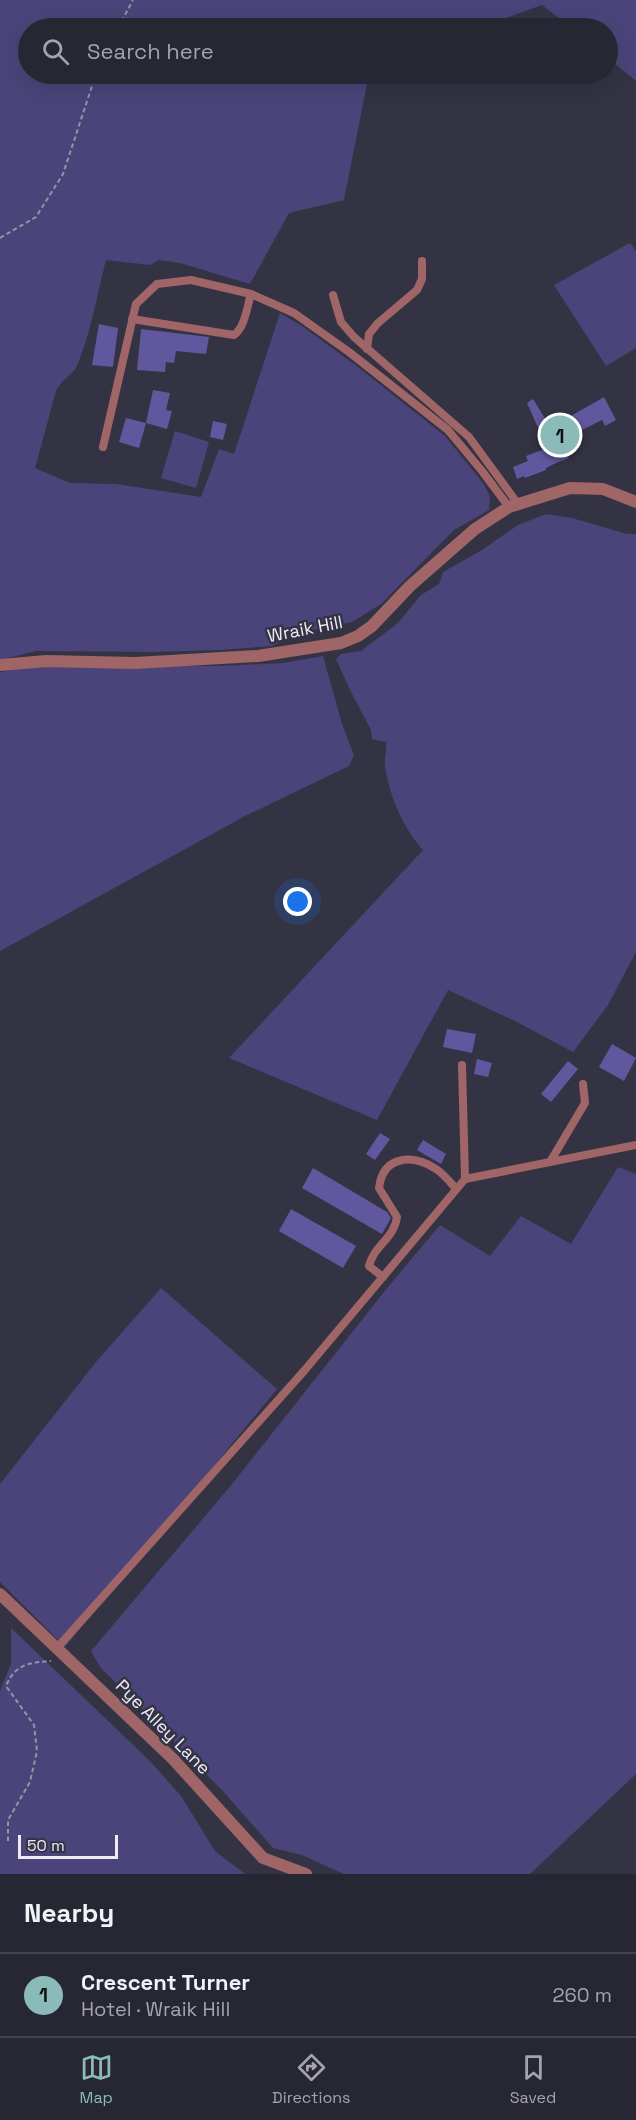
<!DOCTYPE html>
<meta charset="utf-8">
<style>
body{margin:0;font-family:"Space Grotesk",sans-serif;background:#33323f;color:#f1f3f6}
.scale{position:absolute;left:18px;bottom:15px;width:100px;box-sizing:border-box;padding-left:6px;border:3px solid #ebeaf5;border-top:0;font-size:16px;line-height:21px;white-space:nowrap;color:#ebeaf5;-webkit-text-stroke:4px #343344;paint-order:stroke}
.you{position:absolute;left:298px;top:902px;width:21px;height:21px;margin:-15px;border:4px solid #fff;border-radius:50%;background:#1a73e8;box-shadow:0 0 0 9px #1a73e833}
.badge{display:grid;place-items:center;width:39px;height:39px;border-radius:50%;background:#8bbbb9;color:#111;font-size:20px;font-weight:700}
.pin{position:absolute;translate:-50% -50%;border:3px solid #fff;box-shadow:0 2px 6px #0006}
.list{margin:0;padding:0;list-style:none}
h2{display:flex;justify-content:space-between;align-items:center;height:78px;margin:0;padding:0 24px;font-size:26px}
h2 small{font-size:20px;font-weight:400;color:#a4a5ac}
.list li{display:grid;grid-template-columns:39px 1fr auto;gap:18px;align-items:center;box-sizing:border-box;height:84px;padding:0 24px;border-top:2px solid #43434e}
.list b{display:block;font-size:22px;white-space:nowrap}
.list p{margin:0;font-size:20px;white-space:nowrap;color:#a4a5ac}
.list em{font-size:20px;font-style:normal;color:#a4a5ac}
.icon{flex:none;width:33px;height:33px;fill:none;stroke:currentColor;stroke-width:2;stroke-linecap:round;stroke-linejoin:round}
.map{position:relative;flex:none;width:636px;height:1874px;overflow:hidden}
.search{position:absolute;background:#272633;box-shadow:0 6px 24px #0002;left:18px;right:18px;top:18px;height:66px;display:flex;align-items:center;gap:15px;box-sizing:border-box;padding:0 21px;border-radius:33px;color:#a4a5ac;font-size:22px}
.sheet{height:162px;background:#272633}
nav{display:flex;justify-content:space-around;align-items:center;box-sizing:border-box;height:84px;border-top:2px solid #43434e;background:#272633;font-size:16px;color:#a4a5ac}
nav a{display:grid;justify-items:center;gap:3px}
nav .on{color:#8bbbb9}
.map>svg:first-child{display:block}
.green{fill:#4b447a}
.building{fill:#61579e}
.lines{fill:none;stroke-linecap:round;stroke-linejoin:round}
.path{stroke:#9594a2;stroke-width:2;stroke-dasharray:4.5 3;stroke-linecap:butt}
.lane{stroke:#a06566;stroke-width:8}
.street{stroke:#a06566;stroke-width:12}
.labels{text-anchor:middle;stroke-width:5;stroke-linejoin:round;paint-order:stroke}
.street-label{font-size:18px;fill:#ebeaf5;stroke:#343344}
</style>
<div class="map">
<svg width="636" height="1874" viewBox="0 0 636 1874">
<rect width="100%" height="100%" fill="#343344"/>
<g class="green">
<path d="M0 0H636V81L608 58V28H572L542 5 478 28H28V74H369L344 200 289 213 250 284 180 263 159 260 150 265 106 260C97 295 91 332 77 366 73 375 62 378 56 391L35 468 70 483 116 484 201 497 219 449 234 454 280 313 302 326 358 367 445 436 483 483 490 496 489 510 454 530 381 604 352 622 297 633 272 646 219 650 154 652 36 651 0 660Z"/>
<polygon points="630,243 636,251 636,348 606,366 554,285"/>
<polygon points="175,431 209,442 196,488 161,478"/>
<path d="M546 514 572 518 627 534H636V952L608 1005 573 1052 517 1022 448 990 377 1120 229 1058 423 850C403 828 389 795 385 766 384 758 387 750 386 742L372 739 371 730 351 692 336 659 341 654 361 651 398 623 421 595 439 584 443 572 482 550 518 525Z"/>
<polygon points="323,656 342,724 354,755 349,766 245,816 0,951 0,672 44,665 220,666 283,663"/>
<polygon points="618,1167 636,1174 636,1774 530,1874 344,1874 302,1855 273,1848 221,1789 100,1667 91,1651 228,1489 388,1287 440,1225 490,1256 521,1216 571,1244"/>
<polygon points="161,1288 277,1389 65,1647 0,1582 0,1484 96,1362"/>
<polygon points="11,1628 151,1762 181,1796 215,1851 245,1874 0,1874 0,1691 11,1664"/>
</g>
<g class="building">
<polygon points="99,324 118,328 113,367 92,365"/>
<polygon points="141,329 209,337 206,354 176,351 174,363 166,362 165,372 137,370"/>
<polygon points="153,390 170,393 166,410 172,411 167,429 146,423"/>
<polygon points="604,397 616,420 605,426 602,420 578,432 581,438 564,447 569,458 554,464 546,468 546,470 525,478 524,476 517,479 513,467 528,461 526,456 547,448 527,403 533,399 549,425 569,414 571,416"/>
<polygon points="126,418 146,423 139,448 119,442"/>
<polygon points="213,421 227,424 223,440 210,437"/>
<polygon points="447,1029 476,1034 472,1053 443,1047"/>
<polygon points="612,1044 636,1058 624,1081 599,1067"/>
<polygon points="477,1059 492,1063 488,1077 474,1074"/>
<polygon points="568,1061 578,1069 551,1102 541,1094"/>
<polygon points="380,1133 390,1139 375,1160 366,1154"/>
<polygon points="423,1140 446,1154 441,1164 417,1150"/>
<polygon points="313,1168 387,1212 391,1218 382,1234 302,1188"/>
<polygon points="291,1209 356,1246 343,1268 279,1231"/>
</g>
<g class="lines">
<g class="path">
<polyline points="118,28 133,0"/>
<polyline points="0,238 36,217 63,174 96,74"/>
<path d="M8 1841V1820L30 1782 37 1751 34 1725 6 1686C16 1663 29 1663 51 1661"/>
</g>
<g class="lane">
<polyline points="333,295 341,322 354,337 469,437 518,504"/>
<path d="M132 319 234 335C245 327 247 307 251 294"/>
<polyline points="367,349 369,334 378,323 417,290 422,279 422,261"/>
<polyline points="103,447 136,304 157,284 191,280 251,294 294,313 349,352 448,430 482,471 509,507"/>
<polyline points="462,1065 465,1179"/>
<polyline points="550,1162 585,1103 583,1084"/>
<path d="M383 1277 369 1266C374 1245 394 1239 397 1217L379 1188C383 1155 413 1154 436 1169 444 1174 450 1182 456 1189"/>
<polyline points="57,1648 304,1371 465,1179 636,1145"/>
</g>
<g class="street">
<polyline points="0,665 46,661 135,663 258,656 341,643 358,636 372,626 410,586 475,529 509,507 570,488 603,489 636,502"/>
<polyline points="0,1594 173,1759 263,1858 306,1874"/>
</g>
</g>
<g class="labels">
<g class="street-label">
<text transform="translate(305 629) rotate(-11)" y="6">Wraik Hill</text>
<text transform="translate(163 1727) rotate(45)" y="6">Pye Alley Lane</text>
</g>
</g>
</svg>
<div class="scale">50 m</div>
<div class="you"></div>
<div class="pin badge" style="left:560px;top:435px">1</div>
<div class="search"><svg class="icon" aria-label="search" viewBox="0 0 24 24"><circle cx="10" cy="10" r="6"/><path d="M15 15l6 6"/></svg>Search here</div>
</div>
<section class="sheet">
<h2>Nearby<small></small></h2>
<ul class="list">
<li><span class="badge">1</span><div><b>Crescent Turner</b><p>Hotel · Wraik Hill</p></div><em>260 m</em></li>
</ul>
</section>
<nav>
<a class="on"><svg class="icon" aria-label="map" viewBox="0 0 24 24"><path d="M3 6l6-2 6 2 6-2v14l-6 2-6-2-6 2zM9 4v14M15 6v14"/></svg>Map</a>
<a><svg class="icon" aria-label="directions" viewBox="0 0 24 24"><path d="M12 3l9 9-9 9-9-9zM9 14v-3h6M13 9l2 2-2 2"/></svg>Directions</a>
<a><svg class="icon" aria-label="saved" viewBox="0 0 24 24"><path d="M7 4h10v16l-5-4-5 4z"/></svg>Saved</a>
</nav>
